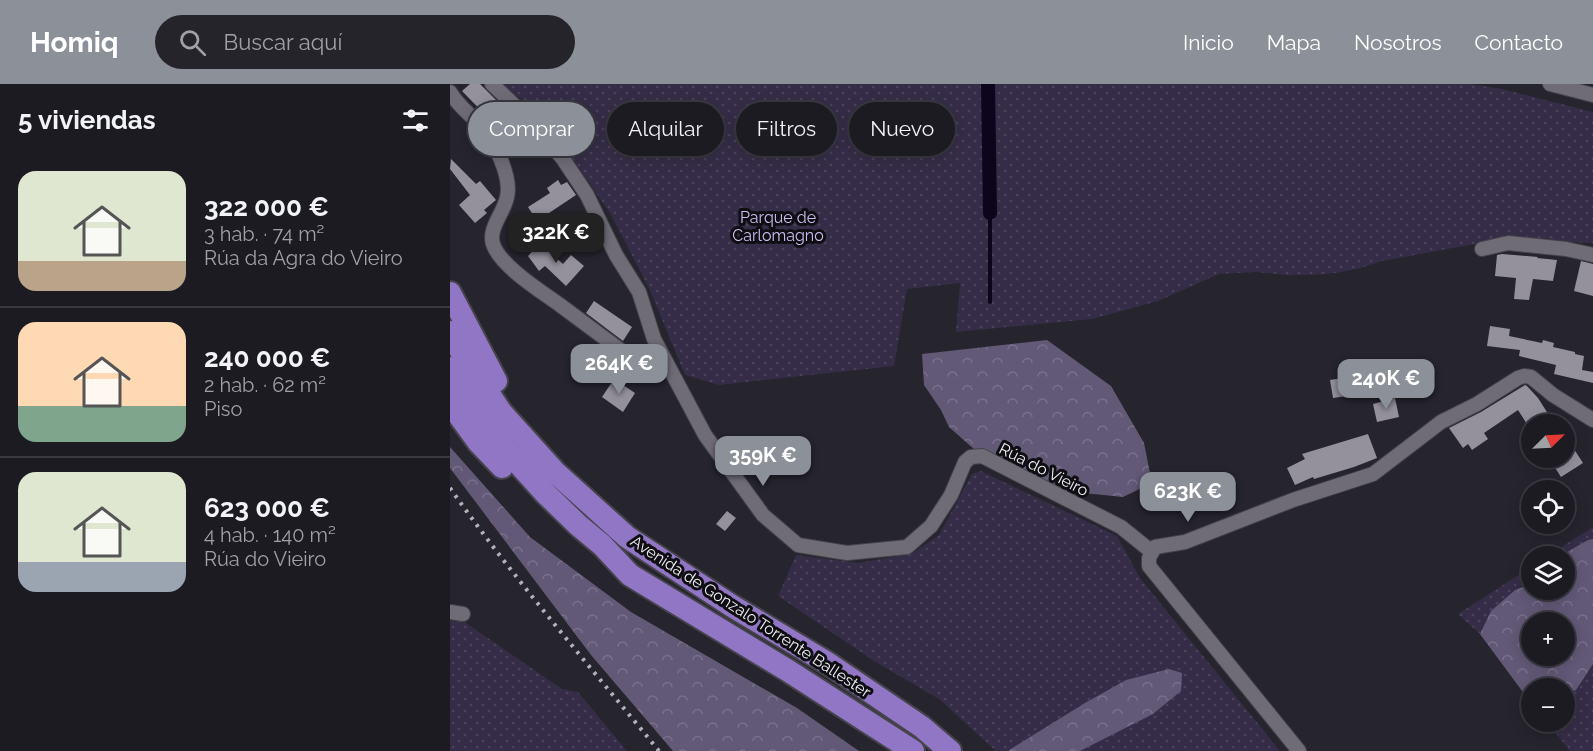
<!DOCTYPE html>
<html lang="es">
<meta charset="utf-8">
<style>
:root{--surface:#1c1b22;--page:#25242a;--text:#f1f3f6;--muted:#a0a1a5;--line:#3a3940;--accent:#8c9099}
body{margin:0;font-family:Raleway,sans-serif;background:var(--page);color:var(--text);height:100vh;display:flex;flex-direction:column;font-size:22px;white-space:nowrap}
*{box-sizing:border-box;margin:0}
p{font-size:20px;color:var(--muted)}
.icon{flex:none;width:33px;height:33px;fill:none;stroke:currentColor;stroke-width:2;stroke-linecap:round;stroke-linejoin:round}
.map{position:relative;flex:1;overflow:hidden}
.details{display:flex;flex-direction:column;background:var(--surface);width:450px}
.details>*{flex:none}
.top-card{position:absolute;left:18px;top:18px;width:570px;height:54px;display:flex;gap:12px}
.needle{width:39px;rotate:66deg}
.fabs{position:absolute;left:1071px;top:330px;display:grid;gap:12px}
.fabs a{display:grid;place-items:center;width:54px;height:54px;border-radius:50%;background:var(--surface);box-shadow:0 3px 15px #0003,0 0 0 2px var(--line);font-size:30px}
.price{position:absolute;translate:-50% -51px;padding:0 14px;border-radius:12px;background:var(--accent);color:#fff;font-size:20px;line-height:39px;filter:drop-shadow(0 2px 3px #0008)}
.price::after{content:'';position:absolute;left:50%;top:36px;width:18px;height:14px;margin-left:-9px;background:inherit;clip-path:polygon(0 0,100% 0,50% 100%)}
.price.current{background:#222;color:#fff}
ul{padding:0;list-style:none}
li{display:flex;align-items:center;gap:18px;height:150px;padding:0 18px}
li+li{border-top:2px solid var(--line)}
li span{display:grid;place-items:center;flex:none;width:168px;height:120px;border-radius:18px;color:#555}
li>.icon{margin-inline-start:auto}
span .icon{width:72px;height:72px;fill:#fffc;stroke-width:1}
li b{font-size:26px}
h2{display:flex;justify-content:space-between;align-items:center;height:72px;padding:0 18px;font-size:26px}
.tag{padding:0 21px;border-radius:27px;background:var(--surface);box-shadow:0 3px 15px #0003,0 0 0 2px var(--line);font-size:21px;line-height:54px}
.tag.current{background:var(--accent);color:#fff}
header{display:flex;align-items:center;gap:36px;box-sizing:border-box;height:84px;padding:0 30px;background:var(--accent);color:#fff}
header strong{font-size:28px}
nav{display:flex;gap:33px;margin-inline-start:auto;font-size:21px}
.search{width:420px;height:54px;background:var(--page);display:flex;align-items:center;gap:15px;box-sizing:border-box;padding:0 21px;border-radius:33px;color:var(--muted);font-size:22px}
main{display:flex;flex:1;min-height:0}
.map>svg:first-child{display:block}
.grass{fill:url(#grass-dots);fill-rule:evenodd}
.forest{fill:url(#forest-crowns);fill-rule:evenodd}
.lines{fill:none;stroke-linecap:round;stroke-linejoin:round}
.stream{stroke:#0d051c;stroke-width:4}
.canal{stroke:#0d051c;stroke-width:14}
.building{fill:#94919c}
.minor-casing{stroke:#45434b;stroke-width:16}
.trunk-casing{stroke:#45434b;stroke-width:26}
.minor{stroke:#6f6c76;stroke-width:14}
.trunk{stroke:#9076c4;stroke-width:22}
.rail{stroke:#b4b2b9;stroke-width:4;stroke-dasharray:3 6;stroke-linecap:butt}
.labels{text-anchor:middle;stroke-width:6;stroke-linejoin:round;paint-order:stroke}
.park-label{font-size:16px;fill:#ccbcf3;stroke:#0f0e12}
.street-label{font-size:16px;fill:#efeef4;stroke:#0f0e12}
</style>
<header>
<strong>Homiq</strong>
<div class="search"><svg class="icon" aria-label="search" viewBox="0 0 24 24"><circle cx="10" cy="10" r="6"/><path d="M15 15l6 6"/></svg>Buscar aquí</div>
<nav><a>Inicio</a><a>Mapa</a><a>Nosotros</a><a>Contacto</a></nav>
</header>
<main>
<section class="details">
<h2>5 viviendas<svg class="icon" aria-label="filters" viewBox="0 0 24 24"><path d="M4 7h16M4 17h16"/><circle cx="9" cy="7" r="2"/><circle cx="15" cy="17" r="2"/></svg></h2>
<ul>
<li><span style="background:linear-gradient(#dfe7d0 75%,#b9a48a 0)"><svg class="icon" aria-label="home" viewBox="0 0 24 24"><path d="M3 11l9-7 9 7M6 9v11h12V9"/></svg></span><div><b>322 000 €</b><p>3 hab. · 74 m²</p><p>Rúa da Agra do Vieiro</p></div></li>
<li><span style="background:linear-gradient(#ffd9b3 70%,#7fa58c 0)"><svg class="icon" aria-label="home" viewBox="0 0 24 24"><path d="M3 11l9-7 9 7M6 9v11h12V9"/></svg></span><div><b>240 000 €</b><p>2 hab. · 62 m²</p><p>Piso</p></div></li>
<li><span style="background:linear-gradient(#dfe7d0 75%,#9aa5b1 0)"><svg class="icon" aria-label="home" viewBox="0 0 24 24"><path d="M3 11l9-7 9 7M6 9v11h12V9"/></svg></span><div><b>623 000 €</b><p>4 hab. · 140 m²</p><p>Rúa do Vieiro</p></div></li>
</ul>
</section>
<div class="map">
<svg width="1143" height="667" viewBox="0 0 1143 667">
<defs>
<pattern id="grass-dots" width="8" height="8" patternUnits="userSpaceOnUse" patternTransform="scale(1.5)"><rect width="8" height="8" fill="#352d47"/><path d="M2 2h.1M6 6h.1" fill="none" stroke="#494259" stroke-width="1.8" stroke-linecap="round"/></pattern>
<pattern id="forest-crowns" width="20" height="18" patternUnits="userSpaceOnUse" patternTransform="scale(1.5)"><rect width="20" height="18" fill="#625977"/><path d="M2 6a3 3 0 1 1 6 0M12 15a3 3 0 1 1 6 0" fill="none" stroke="#79718b"/></pattern>
</defs>
<rect width="100%" height="100%" fill="#26242d"/>
<g class="grass">
<polygon points="49,0 1021,0 1052,5 1143,28 1143,159 1106,158 1057,154 932,177 911,184 885,189 861,191 837,191 806,188 769,190 708,217 642,235 506,248 510,199 457,205 444,282 269,301 235,291 199,204 160,129 106,51 79,21"/>
<polygon points="531,387 667,452 690,494 830,667 546,667 489,615 424,577 328,512 346,471 409,479 463,469 489,451 522,390"/>
<path d="M1143,443v224h-23l-23,-29h17v-34h-32l-1,15 -51,-69 -22,-20 73,-47 1,23h32v-34h-17zM1082,538h32v34h-32z"/>
<polygon points="0,535 13,537 112,605 128,608 177,667 0,667"/>
</g>
<g class="forest">
<polygon points="597,256 661,302 694,359 702,399 673,413 614,407 525,366 499,343 491,326 474,301 472,270"/>
<polygon points="0,363 80,453 181,528 347,624 409,667 223,667 141,571 0,384"/>
<path d="M1143,455v125l-17,26 -11,5 -1,-7h-32l-1,11h-3l-48,-65 11,-23 24,-21 16,-6 1,6h32v-34h-4l28,-16zM1082,538h32v34h-32z"/>
<polygon points="719,585 732,589 731,607 703,630 630,667 559,667 559,666 635,619 676,596"/>
</g>
<g class="lines">
<polyline class="stream" points="540,129 540,218"/>
<polyline class="canal" points="538,0 540,129"/>
</g>
<g class="building">
<polygon points="20,0 30,0 62,32 62,33 70,42 59,56 50,44 49,45 12,7"/>
<polygon points="1,75 26,100 30,97 46,116 34,126 37,129 25,139 9,121 20,111 0,85"/>
<polygon points="108,96 111,101 117,98 126,111 87,137 78,123 100,109 97,104"/>
<polygon points="141,140 147,152 139,160 131,150"/>
<polygon points="90,159 113,180 121,171 134,182 116,202 95,182 89,187 78,172"/>
<polygon points="1052,170 1088,173 1087,174 1107,176 1103,197 1083,195 1079,216 1064,215 1066,194 1045,192 1047,171"/>
<polygon points="1131,177 1143,180 1143,212 1124,207"/>
<polygon points="144,217 182,243 173,257 136,229"/>
<polygon points="1040,242 1060,245 1059,252 1092,259 1093,256 1104,259 1103,263 1125,268 1125,270 1134,272 1132,286 1143,288 1143,299 1104,290 1106,281 1069,272 1070,266 1037,262"/>
<polygon points="942,286 945,297 903,305 904,311 883,314 880,296"/>
<polygon points="164,295 185,309 173,328 152,313"/>
<polygon points="1075,301 1077,302 1088,314 1102,336 1094,340 1082,340 1082,348 1068,326 1034,349 1038,355 1022,366 1018,360 1013,364 999,344 1031,328"/>
<polygon points="945,314 949,333 927,338 923,320"/>
<polygon points="918,350 927,374 904,383 864,395 863,393 845,401 837,384 855,375 852,370"/>
<polygon points="1124,365 1133,379 1111,393 1102,379 1111,374 1114,374 1114,371"/>
<polygon points="277,427 286,434 275,447 266,440"/>
</g>
<g class="lines">
<g class="minor-casing">
<g id="minor">
<polyline points="42,0 83,39 113,75 137,111 166,171 189,208 204,255 255,351 313,431 348,461 397,469 457,463 481,442 501,411 515,378 521,373 532,372 671,443 702,468"/>
<polyline points="1100,0 1143,11"/>
<path d="M0,8c8,14 20,22 31,34 13,14 31,51 26,71 -3,16 -19,31 -14,47 7,22 49,48 67,61 20,15 39,29 59,44"/>
<polyline points="1032,165 1058,159 1116,165 1143,171"/>
<polyline points="0,528 13,530"/>
<polyline points="849,667 699,482 699,474 705,463 735,458 843,416 923,390 991,338 1027,320 1068,294 1074,292 1081,293 1103,311 1143,336"/>
</g>
</g>
<g class="trunk-casing">
<g id="trunk">
<polyline points="0,209 46,297"/>
<polyline points="0,248 12,269 51,328 106,389 177,453 282,522 379,580 472,643 500,667"/>
<polyline points="0,284 12,307 48,357 96,410 128,441 152,461 180,491 337,586 463,667"/>
<polyline points="0,319 29,359 52,383"/>
</g>
</g>
<use href="#minor" class="minor"/>
<use href="#trunk" class="trunk"/>
<path class="rail" d="M0,404c64,91 138,176 209,263"/>
</g>
<g class="labels">
<g class="park-label">
<text x="328" y="139">Parque de<tspan x="328" dy="18">Carlomagno</tspan></text>
</g>
<g class="street-label">
<text transform="translate(594 385) rotate(27)" y="6">Rúa do Vieiro</text>
<text transform="translate(301 532) rotate(33)" y="6">Avenida de Gonzalo Torrente Ballester</text>
</g>
</g>
</svg>
<div class="fabs">
<a><svg class="needle" viewBox="-14 -14 28 28"><path d="M0-13l5 13h-10z" fill="#e53935"/><path d="M0 13l5-13h-10z" fill="#a0a1a5"/></svg></a>
<a><svg class="icon" aria-label="locate" viewBox="0 0 24 24"><circle cx="12" cy="12" r="6"/><path d="M12 2v4M12 18v4M2 12h4M18 12h4"/></svg></a>
<a><svg class="icon" aria-label="layers" viewBox="0 0 24 24"><path d="M12 4l9 5-9 5-9-5zM3 14l9 5 9-5"/></svg></a>
<a>+</a>
<a>−</a>
</div>
<b class="price current" style="left:106px;top:180px">322K €</b>
<b class="price" style="left:169px;top:311px">264K €</b>
<b class="price" style="left:936px;top:326px">240K €</b>
<b class="price" style="left:313px;top:403px">359K €</b>
<b class="price" style="left:738px;top:439px">623K €</b>
<div class="top-card">
<a class="tag current">Comprar</a>
<a class="tag">Alquilar</a>
<a class="tag">Filtros</a>
<a class="tag">Nuevo</a>
</div>
</div>
</main>
